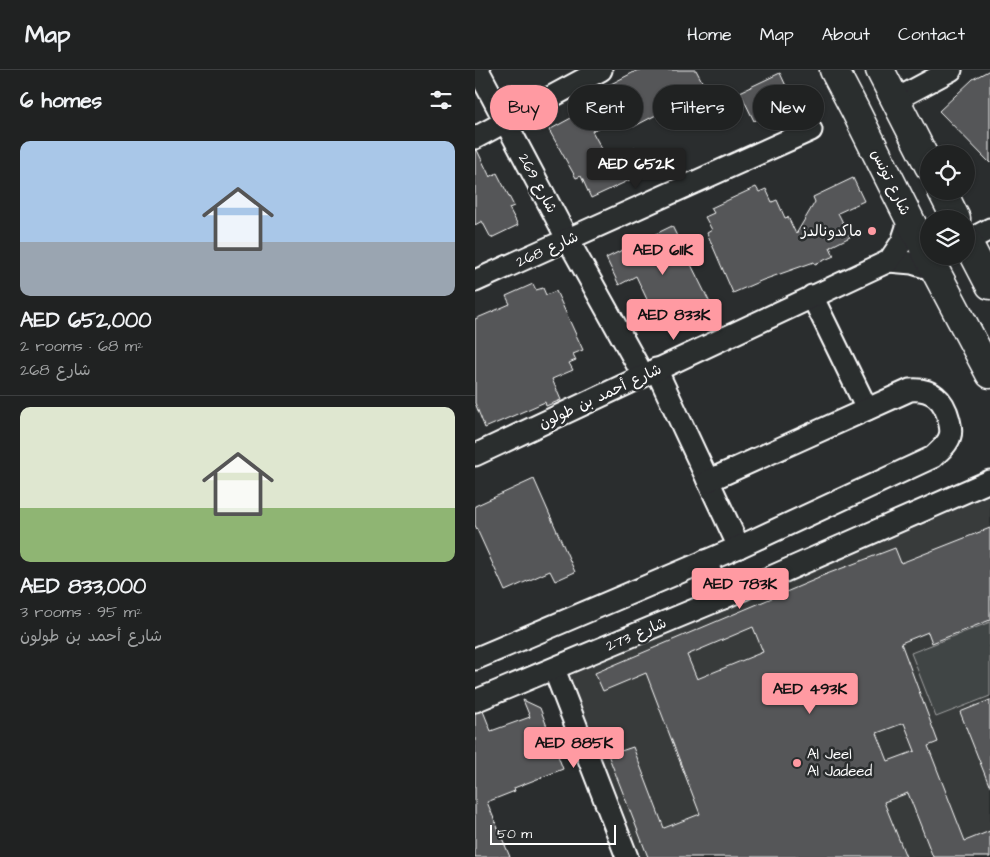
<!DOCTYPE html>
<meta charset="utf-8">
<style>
:root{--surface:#202222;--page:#282a2a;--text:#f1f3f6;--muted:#a2a4a5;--line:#3d3f40;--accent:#ff9aa2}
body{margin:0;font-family:"Architects Daughter","Playpen Sans Arabic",sans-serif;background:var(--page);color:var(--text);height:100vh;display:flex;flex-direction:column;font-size:19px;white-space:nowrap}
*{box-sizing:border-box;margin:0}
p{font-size:16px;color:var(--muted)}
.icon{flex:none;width:28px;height:28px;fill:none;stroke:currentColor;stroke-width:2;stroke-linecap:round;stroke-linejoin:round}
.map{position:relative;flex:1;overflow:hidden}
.side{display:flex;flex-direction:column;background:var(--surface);width:475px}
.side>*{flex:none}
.top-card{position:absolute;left:15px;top:15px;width:425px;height:45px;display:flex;gap:10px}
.buttons{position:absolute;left:445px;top:75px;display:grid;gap:10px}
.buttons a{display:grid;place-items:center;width:55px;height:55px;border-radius:50%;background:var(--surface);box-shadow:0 1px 4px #0004,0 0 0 1px var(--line);font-size:25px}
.scale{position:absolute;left:15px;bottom:12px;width:126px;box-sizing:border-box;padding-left:5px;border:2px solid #fff;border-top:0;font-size:14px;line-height:18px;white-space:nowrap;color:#fff;-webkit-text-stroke:4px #2a2d2e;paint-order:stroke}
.price{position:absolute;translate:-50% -42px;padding:0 11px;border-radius:5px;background:var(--accent);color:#111;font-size:16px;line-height:32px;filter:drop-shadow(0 1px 2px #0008)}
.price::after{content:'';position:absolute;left:50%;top:30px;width:15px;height:11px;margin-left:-8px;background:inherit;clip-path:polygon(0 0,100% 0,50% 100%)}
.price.current{background:#222;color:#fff}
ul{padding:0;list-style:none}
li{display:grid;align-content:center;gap:10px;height:265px;padding:0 20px}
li+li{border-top:1px solid var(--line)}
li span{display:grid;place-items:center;height:155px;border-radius:10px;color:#555}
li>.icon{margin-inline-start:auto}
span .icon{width:90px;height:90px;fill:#fffc;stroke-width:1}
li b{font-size:21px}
h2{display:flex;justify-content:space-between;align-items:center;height:60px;padding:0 20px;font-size:21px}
.chip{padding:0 18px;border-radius:22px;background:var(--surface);box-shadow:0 1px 4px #0004,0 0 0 1px var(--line);font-size:18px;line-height:45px}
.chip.current{background:var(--accent);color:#111}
header{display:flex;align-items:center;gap:30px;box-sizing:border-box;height:70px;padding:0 25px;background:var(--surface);border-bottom:1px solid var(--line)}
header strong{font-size:24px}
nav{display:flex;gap:28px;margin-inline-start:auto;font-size:18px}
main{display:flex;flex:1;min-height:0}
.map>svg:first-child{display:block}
.built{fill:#373a3b}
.green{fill:#414445;stroke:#a0a2a2}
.building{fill:#555758;stroke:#fff;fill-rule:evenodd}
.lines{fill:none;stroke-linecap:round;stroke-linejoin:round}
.minor-casing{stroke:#fff;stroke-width:25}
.major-casing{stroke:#fff;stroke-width:31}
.minor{stroke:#2a2d2e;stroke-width:21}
.major{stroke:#2a2d2e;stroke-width:28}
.poi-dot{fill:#ff9aa2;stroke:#2a2d2e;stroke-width:2}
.labels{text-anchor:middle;stroke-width:5;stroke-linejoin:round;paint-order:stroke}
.street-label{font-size:15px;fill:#fff;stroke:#2a2d2e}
.poi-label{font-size:15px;fill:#fff;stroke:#2a2d2e;text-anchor:end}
</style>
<header>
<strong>Map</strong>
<nav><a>Home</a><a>Map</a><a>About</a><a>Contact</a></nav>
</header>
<main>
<section class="side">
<h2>6 homes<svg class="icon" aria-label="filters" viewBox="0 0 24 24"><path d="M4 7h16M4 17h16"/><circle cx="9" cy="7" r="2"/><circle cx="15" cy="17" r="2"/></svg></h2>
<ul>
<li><span style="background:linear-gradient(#a9c7e8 65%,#9aa5b1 0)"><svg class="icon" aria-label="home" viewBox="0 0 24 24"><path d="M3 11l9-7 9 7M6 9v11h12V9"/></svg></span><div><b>AED 652,000</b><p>2 rooms · 68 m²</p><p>شارع 268</p></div></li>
<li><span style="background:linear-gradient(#dfe7d0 65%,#8fb573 0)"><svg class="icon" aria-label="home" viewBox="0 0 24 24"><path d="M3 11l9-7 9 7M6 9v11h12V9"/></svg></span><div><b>AED 833,000</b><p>3 rooms · 95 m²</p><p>شارع أحمد بن طولون</p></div></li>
</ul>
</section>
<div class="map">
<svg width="515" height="787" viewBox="0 0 515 787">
<rect width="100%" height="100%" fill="#2a2d2e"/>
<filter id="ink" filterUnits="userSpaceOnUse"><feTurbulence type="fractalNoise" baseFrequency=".02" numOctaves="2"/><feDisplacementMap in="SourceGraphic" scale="10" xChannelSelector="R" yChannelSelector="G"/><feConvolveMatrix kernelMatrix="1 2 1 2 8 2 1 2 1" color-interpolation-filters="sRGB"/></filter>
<g filter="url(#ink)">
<polygon class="built" points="515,423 515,787 166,787 92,599"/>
<polygon class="green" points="515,552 515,626 461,647 436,583"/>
<g class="building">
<polygon points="163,0 221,0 231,19 158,57 151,44 117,61 133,90 160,77 172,102 116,128 106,106 101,108 74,60 109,41 110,44 139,29 132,16"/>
<polygon points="515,0 515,93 464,41 498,9"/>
<polygon points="305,3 319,33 279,51 265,22"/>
<polygon points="0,80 2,80 15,107 22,103 39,136 34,138 43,155 16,168 7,151 0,155"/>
<polygon points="378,108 389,131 363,143 375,167 355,177 359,186 340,194 339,192 288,210 258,223 232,163 237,160 230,147 239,143 236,138 281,117 284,122 291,119 297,132 302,130 310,148 313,147 321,164 340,132 338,127"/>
<polygon points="197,156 238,239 206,253 202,244 183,253 161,206 144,215 131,188"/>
<polygon points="58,214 61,220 68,218 71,225 81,221 108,280 98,284 101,290 94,293 98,300 77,309 86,330 71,336 70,332 10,358 0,333 0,249 35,234 31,226"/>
<polygon points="59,409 100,502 80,511 75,501 30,521 0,455 0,436"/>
<path d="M515,458v92l-58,23 -4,-11 -27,11 37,99 -10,4 37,95 25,-10v26h-57l-25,-64 -24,9 22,55h-258l-43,-110 12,-5 4,9 12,-4 31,81 36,-14 -54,-141 -43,18 -8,-18 224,-95v-1l76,-29 6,15zM278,557l10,25 -66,27 -10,-24zM429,653l11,28 -27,10 -11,-28z"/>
<polygon points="48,630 65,638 88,699 39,718 40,721 12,732 35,787 0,787 0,643 8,641 16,661 55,647"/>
<polygon points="515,630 515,715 514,715 485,642"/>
</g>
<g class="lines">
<g class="minor-casing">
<g id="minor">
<polyline points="3,0 93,170 168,305"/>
<polyline points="420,30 476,0"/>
<polyline points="0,68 126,0"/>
<polyline points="492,171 515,159"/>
<polyline points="414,191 437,193 460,200"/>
<polyline points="0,211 336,60"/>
<polyline points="337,226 392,339"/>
<polyline points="181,299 264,477"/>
<polyline points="0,385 414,191 427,172 434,151"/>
<polyline points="230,491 248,528"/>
<path d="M0,589l264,-112 194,-90c6,-6 15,-13 17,-21 2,-6 0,-11 -1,-16 -5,-21 -17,-32 -39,-30l-202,91"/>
<polyline points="79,599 152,787"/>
<polyline points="0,631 248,528 515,411"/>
</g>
</g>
<g class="major-casing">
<g id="major">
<polyline points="359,0 380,40 460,200 515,304"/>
<polyline points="405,0 454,96"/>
<polyline points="467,121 481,149"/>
<polyline points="491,169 515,215"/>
</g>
</g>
<use href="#minor" class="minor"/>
<use href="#major" class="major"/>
</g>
</g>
<g class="poi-dot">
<circle cx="397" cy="161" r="5"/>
<circle cx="322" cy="693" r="5"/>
</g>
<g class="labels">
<g class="street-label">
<text transform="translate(416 112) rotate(64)" y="5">شارع تونس</text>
<text transform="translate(63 113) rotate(62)" y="5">شارع 269</text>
<text transform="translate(72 179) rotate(-24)" y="5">شارع 268</text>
<text transform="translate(125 326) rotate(-25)" y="5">شارع أحمد بن طولون</text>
<text transform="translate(161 564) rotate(-23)" y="5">شارع 273</text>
</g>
<g class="poi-label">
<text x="387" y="166">ماكدونالدز</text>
<text x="332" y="689" text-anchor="start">Al Jeel<tspan x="332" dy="17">Al Jadeed</tspan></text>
</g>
</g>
</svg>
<div class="buttons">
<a><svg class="icon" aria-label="locate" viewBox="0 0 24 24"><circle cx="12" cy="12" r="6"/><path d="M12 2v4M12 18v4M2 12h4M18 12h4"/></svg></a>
<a><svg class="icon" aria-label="layers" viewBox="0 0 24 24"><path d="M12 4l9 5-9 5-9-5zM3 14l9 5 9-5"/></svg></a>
</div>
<div class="scale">50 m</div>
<b class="price current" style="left:161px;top:120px">AED 652K</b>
<b class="price" style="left:188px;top:206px">AED 611K</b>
<b class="price" style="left:199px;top:271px">AED 833K</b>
<b class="price" style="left:265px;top:540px">AED 783K</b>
<b class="price" style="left:335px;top:645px">AED 493K</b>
<b class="price" style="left:99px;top:699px">AED 885K</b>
<div class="top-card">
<a class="chip current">Buy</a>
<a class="chip">Rent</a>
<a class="chip">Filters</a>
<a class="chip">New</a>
</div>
</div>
</main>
